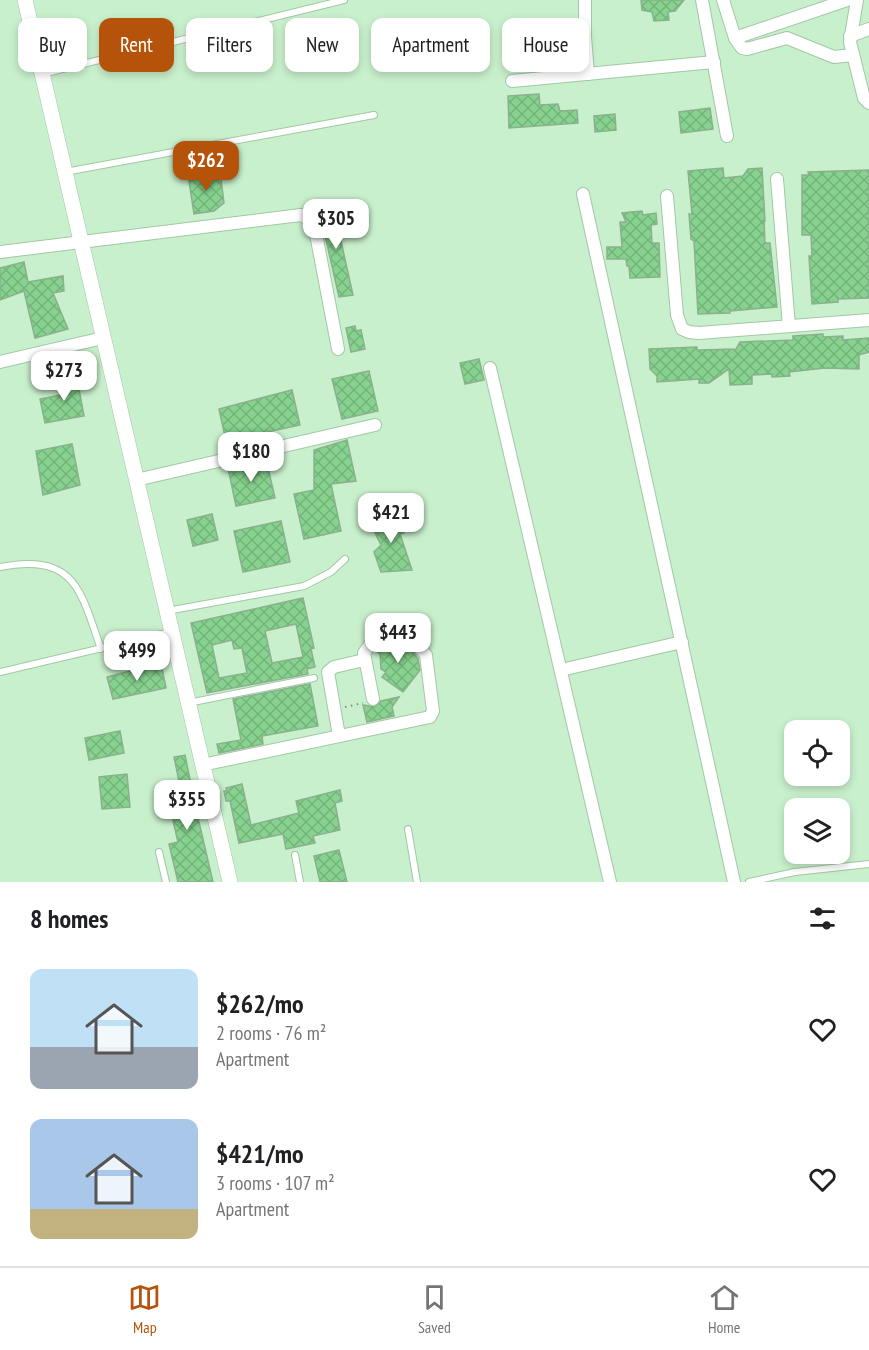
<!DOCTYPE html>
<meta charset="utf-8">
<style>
:root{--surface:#fff;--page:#f2f2f2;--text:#202124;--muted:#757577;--line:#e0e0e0;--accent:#b45309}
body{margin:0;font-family:"PT Sans Narrow",sans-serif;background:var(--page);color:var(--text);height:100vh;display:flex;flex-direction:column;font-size:22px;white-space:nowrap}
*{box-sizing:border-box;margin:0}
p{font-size:20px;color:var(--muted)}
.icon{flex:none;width:33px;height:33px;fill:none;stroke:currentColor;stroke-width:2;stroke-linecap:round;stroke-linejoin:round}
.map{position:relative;height:882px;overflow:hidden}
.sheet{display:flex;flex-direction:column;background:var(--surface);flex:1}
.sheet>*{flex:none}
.guide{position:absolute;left:18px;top:18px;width:834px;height:54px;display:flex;gap:12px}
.fabs{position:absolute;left:784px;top:720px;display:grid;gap:12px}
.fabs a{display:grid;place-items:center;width:66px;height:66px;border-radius:12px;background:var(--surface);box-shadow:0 3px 9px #0003;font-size:30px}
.price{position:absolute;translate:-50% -51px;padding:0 14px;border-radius:12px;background:#fff;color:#222;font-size:20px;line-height:39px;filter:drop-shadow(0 2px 3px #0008)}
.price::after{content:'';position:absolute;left:50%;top:36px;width:18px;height:14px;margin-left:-9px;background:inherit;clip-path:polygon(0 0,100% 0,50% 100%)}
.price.on{background:var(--accent);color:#fff}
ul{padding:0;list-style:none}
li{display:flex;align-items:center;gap:18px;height:150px;padding:0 30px}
li span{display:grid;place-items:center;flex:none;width:168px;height:120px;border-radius:12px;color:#555}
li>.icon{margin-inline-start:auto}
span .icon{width:72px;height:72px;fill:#fffc;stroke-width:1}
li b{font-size:26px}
h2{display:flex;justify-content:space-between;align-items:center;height:72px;padding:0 30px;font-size:26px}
.chip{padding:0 21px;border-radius:12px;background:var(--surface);box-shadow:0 3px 9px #0003;font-size:21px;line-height:54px}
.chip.on{background:var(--accent);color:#fff}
.tabs{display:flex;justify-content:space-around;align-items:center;height:84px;border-top:2px solid var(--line);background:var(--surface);font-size:16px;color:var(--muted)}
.tabs a{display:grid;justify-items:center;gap:3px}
.tabs .on{color:var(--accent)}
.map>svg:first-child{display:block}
.building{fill:url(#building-cross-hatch);stroke:#8bb08e;stroke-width:1.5;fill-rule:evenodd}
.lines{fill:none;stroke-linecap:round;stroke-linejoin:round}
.service-casing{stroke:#a2c7a5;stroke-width:8}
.minor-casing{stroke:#a2c7a5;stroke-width:14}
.tertiary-casing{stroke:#a2c7a5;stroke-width:16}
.path{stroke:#759077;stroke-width:2;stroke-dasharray:1.5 4.5;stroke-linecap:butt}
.service{stroke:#fff;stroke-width:6}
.minor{stroke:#fff;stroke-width:12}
.tertiary{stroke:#fff;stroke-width:15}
</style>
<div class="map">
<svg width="869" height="882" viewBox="0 0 869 882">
<defs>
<pattern id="building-cross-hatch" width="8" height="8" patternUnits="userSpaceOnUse" patternTransform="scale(1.5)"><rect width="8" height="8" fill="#86d28e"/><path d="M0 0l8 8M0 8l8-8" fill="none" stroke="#73b47a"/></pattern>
</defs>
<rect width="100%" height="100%" fill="#c9f0cc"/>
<g class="building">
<polygon points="641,0 684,0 675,11 668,12 669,20 654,21 652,12 642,10"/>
<polygon points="539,94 540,105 558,104 560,111 577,110 578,123 509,128 508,96"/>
<polygon points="710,108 713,129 681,133 679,112"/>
<polygon points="615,114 616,130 595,132 594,116"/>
<polygon points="723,168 724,178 743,176 748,169 762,168 765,221 764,221 765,243 770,243 777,307 730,311 730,313 698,314 694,241 691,239 689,214 692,214 688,171"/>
<polygon points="869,170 869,298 838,299 838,302 812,304 809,256 812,256 811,235 802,235 802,175 809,175 808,172"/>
<polygon points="220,171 224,203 214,211 194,214 188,175"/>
<polygon points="318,205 333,205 353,295 339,297"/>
<polygon points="642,211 643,215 656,213 657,224 651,225 652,243 659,243 660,277 630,278 629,266 627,266 626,259 607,259 607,247 622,247 620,222 626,222 622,213"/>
<polygon points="24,262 28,282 63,276 64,291 53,293 68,329 35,338 24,291 0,300 0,268"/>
<polygon points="355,326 356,331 361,330 365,349 351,352 346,328"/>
<polygon points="823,334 823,337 843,336 843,340 869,338 869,352 859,355 859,369 825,368 789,372 790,376 772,377 772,374 752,375 752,384 730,385 729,369 709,383 699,383 699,379 657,382 657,376 650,369 649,349 697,347 697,350 736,349 740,342 793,340 793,336"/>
<polygon points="479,359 484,380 465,384 460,363"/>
<polygon points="369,371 378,411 342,419 332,379"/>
<polygon points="76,373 84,416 45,423 40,399 65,394 61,376"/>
<polygon points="292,390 300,425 226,441 219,409"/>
<polygon points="347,440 356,481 331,484 341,531 304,539 294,494 314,490 314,450"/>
<polygon points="72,444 80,485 43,495 36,451"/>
<polygon points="266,459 275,498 236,506 228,468"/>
<polygon points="399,511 404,533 400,534 412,570 381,572 374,552 381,545 374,531 376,526 379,525 378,517"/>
<polygon points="212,514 218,540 193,546 187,520"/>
<polygon points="281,521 290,562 243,572 234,531"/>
<path d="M303,598l11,50 -3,1 4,18 -8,2 1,5 -101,19 -16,-70zM296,624l7,33 -31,6 -7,-32zM232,640l2,9 8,-1 5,25 -28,5 -7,-33z"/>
<polygon points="387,636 411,650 418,659 420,670 403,692 382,677 386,672 381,669 380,654 376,651"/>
<polygon points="161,663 166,688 113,699 107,677"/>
<polygon points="310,684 318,726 262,736 263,744 219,753 217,744 241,740 233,699"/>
<polygon points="399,697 392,707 394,716 367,722 363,705 375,707 381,701"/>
<polygon points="120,731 124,753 89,760 85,738"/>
<polygon points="185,755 196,809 213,882 178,882 169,844 178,842 170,808 172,807 168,788 180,786 174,757"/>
<polygon points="127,774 130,807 102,809 99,777"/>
<polygon points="242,784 251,825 299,813 296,801 340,790 342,801 335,803 340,830 313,836 315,843 286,849 283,834 239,843 230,801 226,801 224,791 227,791 226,788"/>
<polygon points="339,850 347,882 320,882 314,856"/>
</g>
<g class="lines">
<g class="service-casing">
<g id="service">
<polyline points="42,74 344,0"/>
<polyline points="65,172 374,115"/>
<path d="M0,567c75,-14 80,22 101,82"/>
<polyline points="167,611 304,586 331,572 345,559"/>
<polyline points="0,672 170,632"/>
<polyline points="188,703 314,678"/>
<polyline points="408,829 417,882"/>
<polyline points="159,852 166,882"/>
<polyline points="295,855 300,882"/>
<polyline points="749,882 795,872 869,864"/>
</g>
</g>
<g class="minor-casing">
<g id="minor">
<polyline points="585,0 585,37 588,74"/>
<polyline points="702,0 727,136"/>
<polyline points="723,0 735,38 742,48 747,49 787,38 834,57 853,55"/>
<polyline points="857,0 850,42 864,98 869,103"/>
<polyline points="850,36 869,29"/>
<polyline points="735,38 847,0"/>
<polyline points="512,81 714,62"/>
<polyline points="777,179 789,326"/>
<polyline points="583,194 734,882"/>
<polyline points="667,196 677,315 682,329 689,332 699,333 869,320"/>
<polyline points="0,252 301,215 310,220 315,229 338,349"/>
<polyline points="0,362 103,338"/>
<polyline points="490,368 610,882"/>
<polyline points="136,480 375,425"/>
<polyline points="561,670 682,642"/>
<polyline points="339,736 328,672 334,667 364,660"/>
<polyline points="202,765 430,717 433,711 426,655 416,644 388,627 381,629 364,653 373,699"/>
</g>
</g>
<g class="tertiary-casing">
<polyline id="tertiary" points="25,0 230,882"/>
</g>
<polyline class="path" points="345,707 363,703"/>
<use href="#service" class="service"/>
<use href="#minor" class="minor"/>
<use href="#tertiary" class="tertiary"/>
</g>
</svg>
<div class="fabs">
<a><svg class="icon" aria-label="locate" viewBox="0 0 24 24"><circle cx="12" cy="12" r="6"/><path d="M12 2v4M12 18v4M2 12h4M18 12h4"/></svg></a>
<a><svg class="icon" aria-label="layers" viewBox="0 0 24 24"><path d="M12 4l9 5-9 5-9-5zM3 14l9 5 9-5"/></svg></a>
</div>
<b class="price on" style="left:206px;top:192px">$262</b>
<b class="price" style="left:336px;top:250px">$305</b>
<b class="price" style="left:64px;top:402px">$273</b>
<b class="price" style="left:251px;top:483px">$180</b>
<b class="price" style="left:391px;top:544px">$421</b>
<b class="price" style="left:398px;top:664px">$443</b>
<b class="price" style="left:137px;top:682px">$499</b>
<b class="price" style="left:187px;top:831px">$355</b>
<div class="guide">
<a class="chip">Buy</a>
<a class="chip on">Rent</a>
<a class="chip">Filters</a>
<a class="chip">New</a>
<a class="chip">Apartment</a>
<a class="chip">House</a>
</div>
</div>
<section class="sheet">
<h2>8 homes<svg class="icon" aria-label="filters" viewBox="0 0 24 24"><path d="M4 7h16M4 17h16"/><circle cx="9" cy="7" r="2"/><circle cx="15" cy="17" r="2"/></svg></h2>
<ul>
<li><span style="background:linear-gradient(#bfe0f5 65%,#9aa5b1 0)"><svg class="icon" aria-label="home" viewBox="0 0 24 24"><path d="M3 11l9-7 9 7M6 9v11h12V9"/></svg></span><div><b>$262/mo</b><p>2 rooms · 76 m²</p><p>Apartment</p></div><svg class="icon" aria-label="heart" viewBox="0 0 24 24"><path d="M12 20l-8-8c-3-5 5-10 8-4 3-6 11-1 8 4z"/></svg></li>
<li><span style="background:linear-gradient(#a9c7e8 75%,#c2b280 0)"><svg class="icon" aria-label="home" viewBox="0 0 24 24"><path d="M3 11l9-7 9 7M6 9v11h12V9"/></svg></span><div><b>$421/mo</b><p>3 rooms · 107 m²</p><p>Apartment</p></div><svg class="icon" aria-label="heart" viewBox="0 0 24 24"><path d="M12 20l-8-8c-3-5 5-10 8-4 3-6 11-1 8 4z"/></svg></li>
</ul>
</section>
<nav class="tabs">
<a class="on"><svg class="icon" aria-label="map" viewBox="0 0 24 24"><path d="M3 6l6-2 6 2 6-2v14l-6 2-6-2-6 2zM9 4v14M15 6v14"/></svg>Map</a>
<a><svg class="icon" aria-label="saved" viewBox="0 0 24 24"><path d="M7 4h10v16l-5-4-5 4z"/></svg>Saved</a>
<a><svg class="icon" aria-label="home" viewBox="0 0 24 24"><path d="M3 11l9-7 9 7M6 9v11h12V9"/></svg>Home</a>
</nav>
